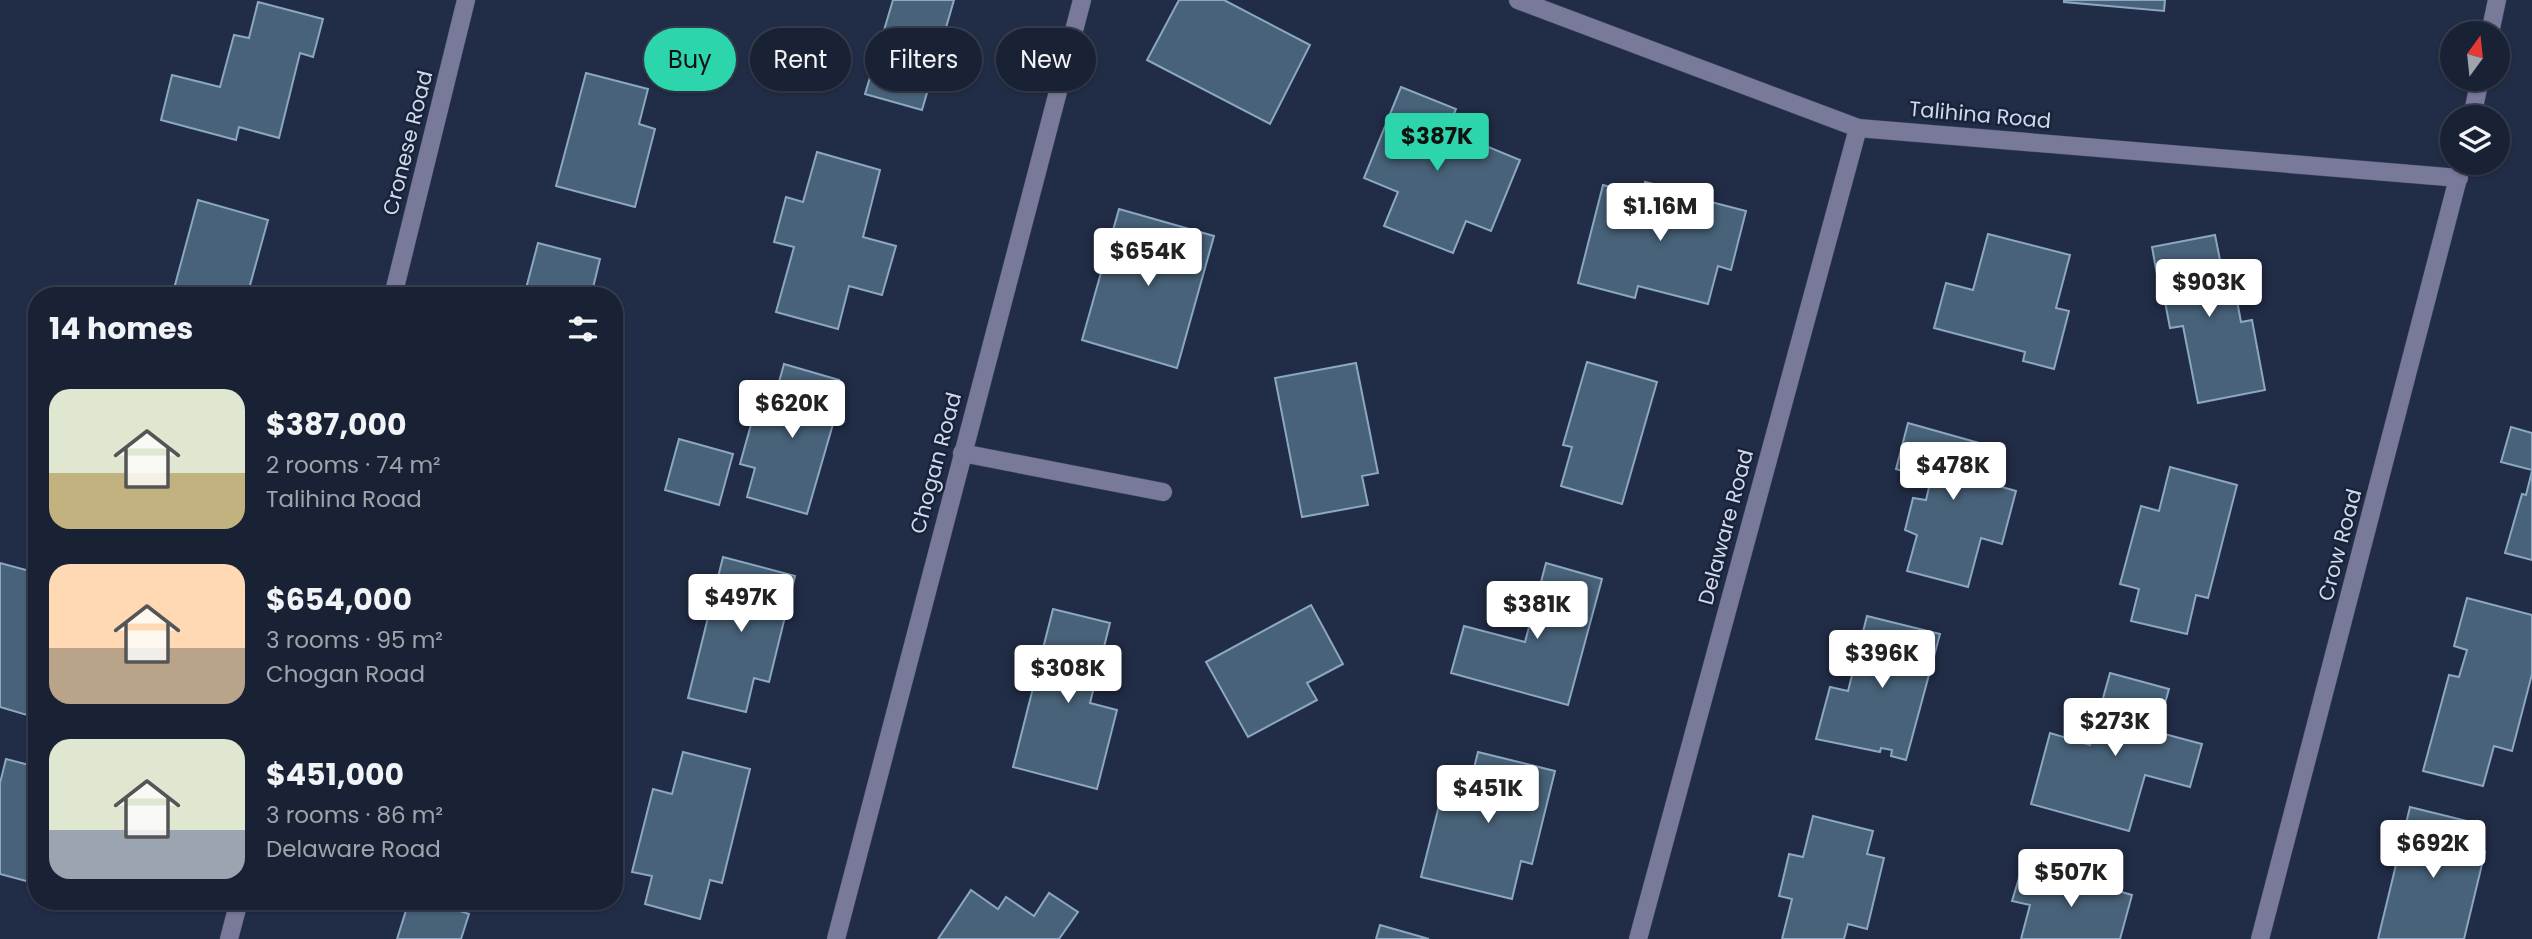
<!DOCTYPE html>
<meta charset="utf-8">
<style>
:root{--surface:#192134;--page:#262e40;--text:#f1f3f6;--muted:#9fa3ac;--line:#373e4f;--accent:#2cd5ab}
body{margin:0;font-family:Poppins,sans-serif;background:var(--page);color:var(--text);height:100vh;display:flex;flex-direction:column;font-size:26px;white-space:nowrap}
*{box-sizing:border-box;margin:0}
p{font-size:23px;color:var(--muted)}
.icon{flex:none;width:38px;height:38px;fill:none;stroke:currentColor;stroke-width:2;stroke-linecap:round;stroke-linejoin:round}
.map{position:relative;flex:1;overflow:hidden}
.side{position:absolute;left:28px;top:287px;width:595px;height:623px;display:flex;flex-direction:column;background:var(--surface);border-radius:28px;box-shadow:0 2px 5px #0004,0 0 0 2px var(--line)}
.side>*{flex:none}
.hud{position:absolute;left:644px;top:28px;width:665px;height:63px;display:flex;gap:14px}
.needle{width:46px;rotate:15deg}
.tools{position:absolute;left:2440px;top:21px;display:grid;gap:14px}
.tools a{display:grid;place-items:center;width:70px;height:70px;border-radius:50%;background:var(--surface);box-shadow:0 2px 5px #0004,0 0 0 2px var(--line);font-size:35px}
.price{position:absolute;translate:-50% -60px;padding:0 16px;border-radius:7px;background:#fff;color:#222;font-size:23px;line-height:46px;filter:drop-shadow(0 2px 4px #0008)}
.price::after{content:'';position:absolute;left:50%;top:42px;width:21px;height:16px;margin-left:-10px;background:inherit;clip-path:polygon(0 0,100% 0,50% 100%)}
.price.active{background:var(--accent);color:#111}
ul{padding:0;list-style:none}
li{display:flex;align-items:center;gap:21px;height:175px;padding:0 21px}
li span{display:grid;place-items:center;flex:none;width:196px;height:140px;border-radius:21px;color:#555}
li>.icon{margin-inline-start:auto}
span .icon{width:84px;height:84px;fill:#fffc;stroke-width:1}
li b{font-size:30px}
h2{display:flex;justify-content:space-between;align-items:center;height:84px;padding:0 21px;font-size:30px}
.pill{padding:0 24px;border-radius:32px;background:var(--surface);box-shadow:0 2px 5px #0004,0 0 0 2px var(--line);font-size:24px;line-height:63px}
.pill.active{background:var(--accent);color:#111}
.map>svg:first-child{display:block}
.building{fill:#486279;stroke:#8ba7c2;stroke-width:2}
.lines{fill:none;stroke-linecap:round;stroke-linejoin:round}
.minor-casing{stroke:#3d4860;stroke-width:19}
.minor{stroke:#79799a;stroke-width:18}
.labels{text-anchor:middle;stroke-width:5;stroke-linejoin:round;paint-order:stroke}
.street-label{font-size:21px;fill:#d1d9ea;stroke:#18223b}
</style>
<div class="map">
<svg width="2532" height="939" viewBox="0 0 2532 939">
<rect width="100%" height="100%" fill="#212c46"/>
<g class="building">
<polygon points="893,0 954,0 922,110 865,94"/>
<polygon points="1179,0 1224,0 1310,45 1270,124 1147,60"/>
<polygon points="2064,0 2165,0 2164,11 2064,2"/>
<polygon points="258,2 323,19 313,57 300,53 279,138 239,127 236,140 161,120 172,75 220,87 234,35 249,38"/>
<polygon points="586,73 648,89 639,124 655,129 635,207 556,186"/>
<polygon points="1401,87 1456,109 1447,130 1520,160 1491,231 1466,221 1453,253 1384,226 1398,192 1364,178"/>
<polygon points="817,152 880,170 863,237 896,246 882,295 849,286 838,329 776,312 794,247 774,242 786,197 803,202"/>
<polygon points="1645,182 1681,191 1680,194 1746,211 1731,270 1718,266 1708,304 1638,286 1635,298 1578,283 1603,185 1642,195"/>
<polygon points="198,200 268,220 247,296 172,296"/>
<polygon points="1119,209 1214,236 1177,368 1082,340"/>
<polygon points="1988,234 2070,255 2056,308 2069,311 2054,369 2023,361 2025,352 1934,328 1946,283 1973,290"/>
<polygon points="2215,235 2224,280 2233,279 2241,322 2252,320 2265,390 2198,403 2183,326 2170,328 2163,291 2160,291 2152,247"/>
<polygon points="538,243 600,259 591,296 524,296"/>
<polygon points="1587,362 1657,382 1622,504 1561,486 1572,447 1563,445"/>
<polygon points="1356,363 1378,473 1362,476 1368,505 1302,517 1275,378"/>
<polygon points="784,364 839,380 829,416 835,417 807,514 747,497 755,468 740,464 752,421 767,425"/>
<polygon points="1908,423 2004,450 1995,485 2016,491 2002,544 1981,538 1968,587 1907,571 1917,535 1905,530 1913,498 1926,500 1931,479 1896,469"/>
<polygon points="2511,427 2532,433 2532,470 2501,462"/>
<polygon points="679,439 733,454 719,505 665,490"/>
<polygon points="2170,467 2237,485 2208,598 2196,595 2187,634 2131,621 2139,589 2120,584 2141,506 2159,511"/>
<polygon points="2532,471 2532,560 2505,553 2522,494 2526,495"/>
<polygon points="723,557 795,576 769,682 754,678 746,712 688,698"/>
<polygon points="0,563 37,573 37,718 0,707"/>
<polygon points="1546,563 1602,579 1568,705 1451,673 1464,626 1525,642"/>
<polygon points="2467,598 2532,615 2532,674 2512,751 2494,746 2483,786 2423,771 2449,675 2459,677 2467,650 2454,646"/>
<polygon points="1311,605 1343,664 1307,683 1317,700 1248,737 1206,662"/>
<polygon points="1053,609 1110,623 1090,703 1117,710 1097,789 1013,767"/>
<polygon points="1867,616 1940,634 1906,760 1891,756 1892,750 1881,748 1880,752 1816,739 1830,687 1848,691"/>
<polygon points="2110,673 2169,689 2157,732 2202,744 2190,787 2145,775 2129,831 2031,804 2050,733 2090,745"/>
<polygon points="683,752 750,769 722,883 710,880 700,919 645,904 652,876 632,872 653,789 672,794"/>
<polygon points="1478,752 1555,771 1532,864 1521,861 1512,899 1421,877 1447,774 1471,780"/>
<polygon points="6,759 37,767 37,884 0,874 0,783"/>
<polygon points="2410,807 2475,823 2470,848 2485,852 2464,939 2378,939"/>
<polygon points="1813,816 1873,831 1867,854 1884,858 1867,929 1848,924 1844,939 1782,939 1792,899 1779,896 1789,854 1803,857"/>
<polygon points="2052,872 2132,895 2120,939 2021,939 2030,905 2012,901 2020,875 2049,883"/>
<polygon points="971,890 998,909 1006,897 1034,916 1049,893 1078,912 1059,939 938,939"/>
<polygon points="47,901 83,901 81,910"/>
<polygon points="409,901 429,901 469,914 461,939 397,939"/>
<polygon points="1380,925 1429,939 1376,939"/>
</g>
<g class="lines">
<g class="minor-casing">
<g id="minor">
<polyline points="1518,0 1858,128 2459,178"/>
<polyline points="2490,33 2497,0"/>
<polyline points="2472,117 2480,79"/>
<polyline points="393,296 466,0"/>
<polyline points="962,453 1163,492"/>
<polyline points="229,939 239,901"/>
<polyline points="836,939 1082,0"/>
<polyline points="1638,939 1858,128"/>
<polyline points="2260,939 2462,163"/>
</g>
</g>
<use href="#minor" class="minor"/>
</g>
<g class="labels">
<g class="street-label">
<text transform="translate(1980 115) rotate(5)" y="7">Talihina Road</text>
<text transform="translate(408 143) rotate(-76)" y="7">Cronese Road</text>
<text transform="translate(936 463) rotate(-75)" y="7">Chogan Road</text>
<text transform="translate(1726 527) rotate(-75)" y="7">Delaware Road</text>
<text transform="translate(2340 545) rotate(-75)" y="7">Crow Road</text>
</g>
</g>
</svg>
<div class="tools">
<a><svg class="needle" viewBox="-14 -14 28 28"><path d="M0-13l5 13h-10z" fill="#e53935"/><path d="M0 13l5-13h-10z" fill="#9fa3ac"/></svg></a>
<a><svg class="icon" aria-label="layers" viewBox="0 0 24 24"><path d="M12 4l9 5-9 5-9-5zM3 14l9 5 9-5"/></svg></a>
</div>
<b class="price active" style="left:1437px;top:173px">$387K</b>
<b class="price" style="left:1660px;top:243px">$1.16M</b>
<b class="price" style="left:1148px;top:288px">$654K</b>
<b class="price" style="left:2209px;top:319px">$903K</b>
<b class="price" style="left:792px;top:440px">$620K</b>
<b class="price" style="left:1953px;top:502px">$478K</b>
<b class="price" style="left:741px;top:634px">$497K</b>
<b class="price" style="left:1537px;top:641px">$381K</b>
<b class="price" style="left:1882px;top:690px">$396K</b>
<b class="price" style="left:1068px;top:705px">$308K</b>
<b class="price" style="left:2115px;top:758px">$273K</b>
<b class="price" style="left:1488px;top:825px">$451K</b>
<b class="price" style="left:2433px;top:880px">$692K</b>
<b class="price" style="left:2071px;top:909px">$507K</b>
<div class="hud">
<a class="pill active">Buy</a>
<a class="pill">Rent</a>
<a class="pill">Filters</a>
<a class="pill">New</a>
</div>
<section class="side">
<h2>14 homes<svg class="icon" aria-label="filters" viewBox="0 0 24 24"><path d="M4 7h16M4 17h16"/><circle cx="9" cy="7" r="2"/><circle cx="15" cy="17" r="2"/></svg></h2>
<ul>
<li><span style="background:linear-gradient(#dfe7d0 60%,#c2b280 0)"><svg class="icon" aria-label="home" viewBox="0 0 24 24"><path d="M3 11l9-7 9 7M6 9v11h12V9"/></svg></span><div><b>$387,000</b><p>2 rooms · 74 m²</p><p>Talihina Road</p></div></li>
<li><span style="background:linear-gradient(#ffd9b3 60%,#b9a48a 0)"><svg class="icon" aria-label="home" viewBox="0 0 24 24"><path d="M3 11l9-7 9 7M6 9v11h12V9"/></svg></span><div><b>$654,000</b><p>3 rooms · 95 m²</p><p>Chogan Road</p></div></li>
<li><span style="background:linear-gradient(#dfe7d0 65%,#9aa5b1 0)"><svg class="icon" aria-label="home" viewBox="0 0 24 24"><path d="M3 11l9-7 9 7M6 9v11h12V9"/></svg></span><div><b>$451,000</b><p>3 rooms · 86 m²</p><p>Delaware Road</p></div></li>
</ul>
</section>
</div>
